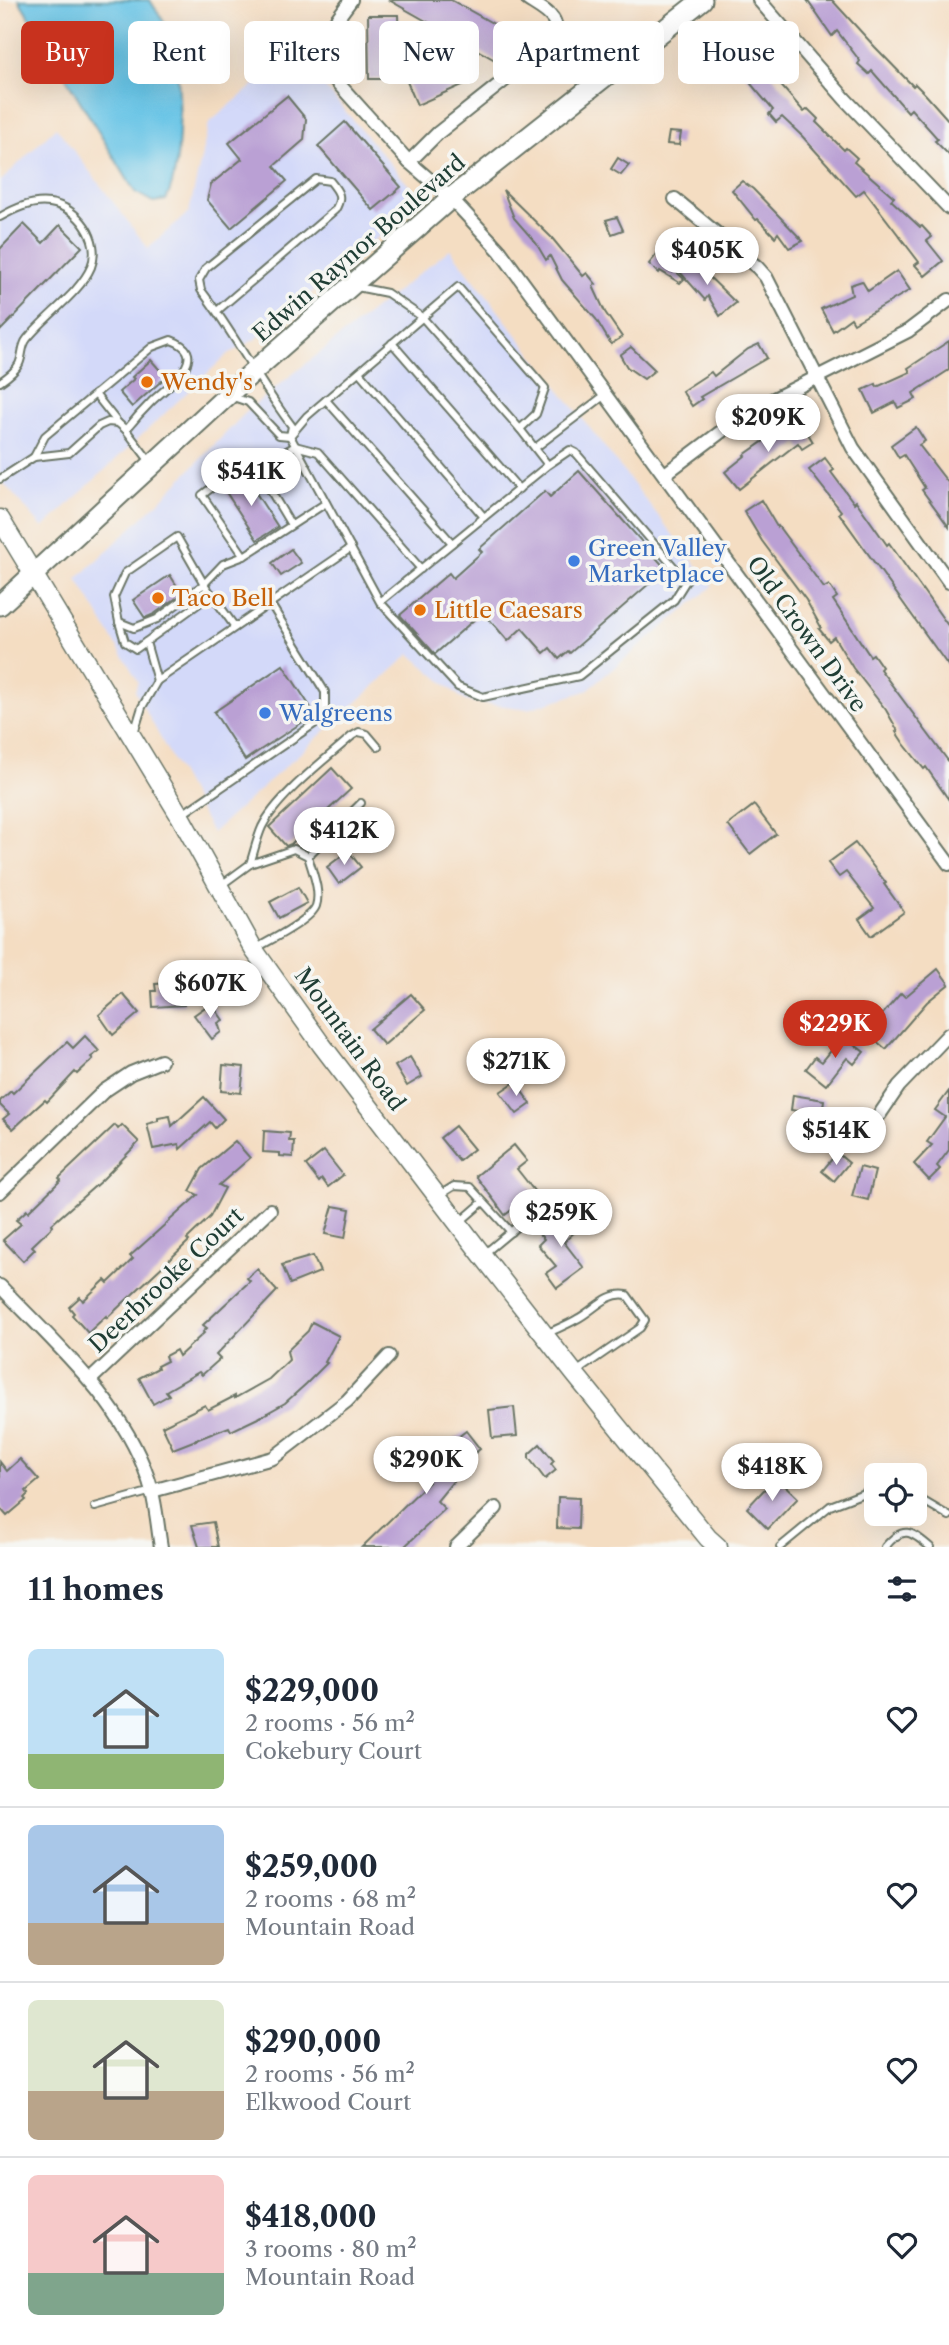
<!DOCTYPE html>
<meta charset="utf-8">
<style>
:root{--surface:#fff;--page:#f2f2f3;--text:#1f2937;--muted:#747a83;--line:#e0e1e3;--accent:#c8321e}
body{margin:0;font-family:"Libre Caslon Text",serif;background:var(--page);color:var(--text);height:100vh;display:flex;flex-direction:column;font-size:26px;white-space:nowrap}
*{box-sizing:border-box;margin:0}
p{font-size:23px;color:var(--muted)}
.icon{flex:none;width:38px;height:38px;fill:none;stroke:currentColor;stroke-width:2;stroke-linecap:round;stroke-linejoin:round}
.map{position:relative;height:1547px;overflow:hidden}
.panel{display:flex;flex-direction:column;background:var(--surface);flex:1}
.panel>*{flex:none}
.guide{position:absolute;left:21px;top:21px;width:908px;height:63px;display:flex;gap:14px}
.fabs{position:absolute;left:864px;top:1463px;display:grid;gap:14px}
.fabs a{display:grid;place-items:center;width:63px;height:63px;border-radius:10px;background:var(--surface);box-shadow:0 7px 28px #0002;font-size:35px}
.price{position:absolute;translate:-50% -60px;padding:0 16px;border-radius:24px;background:#fff;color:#222;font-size:23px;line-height:46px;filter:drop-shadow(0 2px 4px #0008)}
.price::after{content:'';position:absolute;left:50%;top:42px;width:21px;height:16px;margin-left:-10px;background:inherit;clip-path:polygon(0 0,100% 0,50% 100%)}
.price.active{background:var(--accent);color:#fff}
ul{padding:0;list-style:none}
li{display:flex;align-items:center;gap:21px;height:175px;padding:0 28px}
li+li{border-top:2px solid var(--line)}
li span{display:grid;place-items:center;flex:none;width:196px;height:140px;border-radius:10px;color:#555}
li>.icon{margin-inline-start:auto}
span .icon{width:84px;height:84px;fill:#fffc;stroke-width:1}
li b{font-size:30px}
h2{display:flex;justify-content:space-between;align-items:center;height:84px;padding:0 28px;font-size:30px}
.tag{padding:0 24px;border-radius:10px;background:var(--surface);box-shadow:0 7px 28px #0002;font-size:24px;line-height:63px}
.tag.active{background:var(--accent);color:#fff}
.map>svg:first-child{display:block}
.built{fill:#d3d9f9}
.water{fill:#68c4e6;stroke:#44808d;stroke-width:2}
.building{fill:#baa0d4}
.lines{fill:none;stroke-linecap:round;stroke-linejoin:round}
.lane-casing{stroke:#6a7566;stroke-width:10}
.street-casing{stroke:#6a7566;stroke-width:16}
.secondary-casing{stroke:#6a7566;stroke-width:21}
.primary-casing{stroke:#6a7566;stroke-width:23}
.lane{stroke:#fff;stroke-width:6}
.street{stroke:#fff;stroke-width:12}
.secondary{stroke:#fff;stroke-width:18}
.primary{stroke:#fff;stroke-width:19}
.food-dot{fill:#e8710a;stroke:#f6f6f2;stroke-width:2.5}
.shop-dot{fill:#3f7fe0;stroke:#f6f6f2;stroke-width:2.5}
.labels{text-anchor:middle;stroke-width:7;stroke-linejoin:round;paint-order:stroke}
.street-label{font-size:23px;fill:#1f3d34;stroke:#f6f6f2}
.food-label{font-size:23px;fill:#c56008;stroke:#f6f6f2;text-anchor:start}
.shop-label{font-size:23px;fill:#366cbe;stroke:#f6f6f2;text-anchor:start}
</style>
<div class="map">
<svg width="949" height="1547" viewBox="0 0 949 1547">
<rect width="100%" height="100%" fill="#f6f6f2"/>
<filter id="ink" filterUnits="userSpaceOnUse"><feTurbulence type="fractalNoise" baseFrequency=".0143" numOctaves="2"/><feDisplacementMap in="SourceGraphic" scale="14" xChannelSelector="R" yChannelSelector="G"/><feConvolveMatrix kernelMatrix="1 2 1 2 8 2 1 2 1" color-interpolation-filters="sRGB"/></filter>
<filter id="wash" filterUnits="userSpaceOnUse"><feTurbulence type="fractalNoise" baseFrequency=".00686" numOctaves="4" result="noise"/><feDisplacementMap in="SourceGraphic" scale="28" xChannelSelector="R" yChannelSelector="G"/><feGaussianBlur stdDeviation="1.57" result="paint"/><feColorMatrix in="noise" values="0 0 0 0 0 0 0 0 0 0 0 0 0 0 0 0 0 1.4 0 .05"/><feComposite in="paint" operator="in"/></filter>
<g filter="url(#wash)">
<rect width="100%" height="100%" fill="#f4ddc2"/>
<g class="built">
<polygon points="294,51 417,195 414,207 256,339 228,354 43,528 0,479 0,182 56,127 148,248 189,212 209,123"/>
<polygon points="450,249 713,586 586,691 528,709 465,701 410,654 212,833 135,691 138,681 77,579 161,500 249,409"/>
</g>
<path class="water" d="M19,0h131c6,11 18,25 21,38 11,40 13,124 -5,162l-13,2 -18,-10z"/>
<g id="blocks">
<g class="building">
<polygon points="389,0 451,0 517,37 502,64"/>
<polygon points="807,0 832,0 875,47 913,86 915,84 926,95 949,121 949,155 935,141 938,139 911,109 908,112 872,71 869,74 858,64 860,61 837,31 832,36"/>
<polygon points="368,15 398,15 400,79 369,79"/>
<polygon points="732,29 804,112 808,109 818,119 816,122 844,150 846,148 857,158 854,162 894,197 891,200 920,227 922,226 932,237 927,241 943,261 925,276 915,265 919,262 864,190 856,196 802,136 782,117 776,122 769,114 773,110 751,84 752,83 727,54 724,57 713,44"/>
<polygon points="463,51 476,79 417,105 405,77"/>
<polygon points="287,96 306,119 304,140 274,166 287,181 231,228 207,200 211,184 242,159 229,143"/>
<polygon points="345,122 401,187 373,210 318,146"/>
<polygon points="669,132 681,133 679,145 667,144"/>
<polygon points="618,158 629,165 621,175 611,169"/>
<polygon points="742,181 753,189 803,241 789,248 778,233 775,237 758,219 756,220 732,190"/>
<polygon points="503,190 552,238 583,276 587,273 596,284 593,286 605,312 622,337 611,344 596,319 562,280 550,256 546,260 536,243 514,218"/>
<polygon points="617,217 623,230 612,234 606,220"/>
<polygon points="24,224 43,243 60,225 82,247 0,331 0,249"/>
<polygon points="657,254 684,279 680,283 660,271 659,273 649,264"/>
<polygon points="689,258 694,262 736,303 720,316 708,296 705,300 679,271"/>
<polygon points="897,271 910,290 854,323 851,318 833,331 821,309 852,295 850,285 862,281 868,291"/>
<polygon points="949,341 949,370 913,393 916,399 898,408 895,402 874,413 863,390 876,384 877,387 910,372 908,368"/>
<polygon points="759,344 767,358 700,397 702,399 692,406 682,391 711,372 714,376 748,349"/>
<polygon points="631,347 655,370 644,379 627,367 620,355"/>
<polygon points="151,360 166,377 132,407 119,392 134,379 132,377"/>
<polygon points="800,421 813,442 802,449 798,443 739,489 725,472 745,456 744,455 778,431 780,434"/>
<polygon points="916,427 925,441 919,445 949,484 949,527 922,490 925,488 904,455 899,458 891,445"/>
<polygon points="825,458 834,470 831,472 854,503 856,501 887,545 889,543 949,627 949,667 839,513 841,511 809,470"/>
<polygon points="579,471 666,569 570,653 568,651 559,659 550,648 544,653 522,628 508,641 483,612 435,654 400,615 449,573 453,578 482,552 479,549 545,491 550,497"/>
<polygon points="245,476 278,527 257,540 224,489"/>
<polygon points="761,500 777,527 778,526 824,588 829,585 837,597 833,600 870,656 873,654 882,667 880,669 949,762 949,800 926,767 924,769 904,744 896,732 898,731 886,710 853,668 834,637 829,641 819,629 821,627 806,600 762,541 744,511"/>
<polygon points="291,549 301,563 281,576 272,563"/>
<polygon points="170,575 182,594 154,614 145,618 133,600"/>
<polygon points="283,665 315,714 245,760 214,712"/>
<polygon points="332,768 351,789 291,844 286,846 269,827"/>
<polygon points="754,805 776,834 750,854 728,825"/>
<polygon points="855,843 886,883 884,884 904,912 871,936 859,919 874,908 846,872 839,877 828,863"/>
<polygon points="348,851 361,867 339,884 327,867"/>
<polygon points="298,887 307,903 279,918 270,902"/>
<polygon points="938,969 949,984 927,1002 886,1049 866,1033 901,993 905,997"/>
<polygon points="183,982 184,1005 153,1007 152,991 156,991 155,984"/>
<polygon points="123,994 139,1013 113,1035 99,1015"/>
<polygon points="411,994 425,1010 384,1045 370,1029"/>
<polygon points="211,1003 223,1020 218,1023 221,1032 212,1039 194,1015"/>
<polygon points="85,1036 99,1051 91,1057 93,1059 77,1074 75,1072 47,1102 45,1100 13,1129 3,1119 9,1114 0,1105 0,1101 11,1091 13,1093 67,1042 73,1048"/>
<polygon points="843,1036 864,1052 854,1064 847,1058 826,1085 806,1069 815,1057 822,1062"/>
<polygon points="410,1057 422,1077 407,1086 395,1066"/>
<polygon points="223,1065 244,1067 241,1093 221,1091"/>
<polygon points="515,1082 531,1104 517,1114 500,1092"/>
<polygon points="949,1091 949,1150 937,1166 940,1169 929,1180 914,1164 932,1145 927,1142 945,1117 935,1110"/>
<polygon points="793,1095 824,1100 822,1115 791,1110"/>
<polygon points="204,1097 224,1119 215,1128 210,1122 180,1149 179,1144 153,1149 147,1124 158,1121 158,1118 170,1116 172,1126"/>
<polygon points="115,1125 118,1129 122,1125 139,1142 102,1180 52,1224 53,1226 32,1246 35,1249 23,1261 3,1240 21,1224 16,1220 27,1210 28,1212 61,1180 59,1178"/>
<polygon points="823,1125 829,1140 806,1150 800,1136"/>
<polygon points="455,1126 474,1149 459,1161 440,1138"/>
<polygon points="264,1131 290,1133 289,1141 294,1141 293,1157 280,1156 280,1153 263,1152"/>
<polygon points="235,1141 250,1158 219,1185 225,1188 210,1217 187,1239 189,1241 167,1262 107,1318 106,1316 88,1333 72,1315 74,1313 69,1307 80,1297 83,1301 105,1280 108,1283 133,1259 130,1256 198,1195 190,1191 202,1169"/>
<polygon points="514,1145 527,1161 517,1169 535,1192 505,1215 476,1176"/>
<polygon points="324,1151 343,1175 328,1187 322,1179 319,1182 306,1165"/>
<polygon points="837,1153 849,1163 834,1181 822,1171"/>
<polygon points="860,1167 875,1171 868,1200 852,1196"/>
<polygon points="333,1206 350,1209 345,1238 325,1234"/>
<polygon points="567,1210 581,1226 564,1242 584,1268 557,1288 546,1273 556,1266 538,1245 544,1239 539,1234"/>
<polygon points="313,1256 320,1272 290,1284 282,1265"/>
<polygon points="257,1269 277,1291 216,1355 220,1359 202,1375 199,1372 166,1391 169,1395 153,1404 139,1378 158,1368 157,1366 167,1361 165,1356 176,1350 179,1356 204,1333 203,1332 207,1328 203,1325 250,1281 247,1278"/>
<polygon points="312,1322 339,1336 325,1362 327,1363 306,1384 285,1403 258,1418 231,1431 229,1427 224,1429 173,1449 162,1426 205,1405 208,1410 235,1396 235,1398 269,1379 289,1360 287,1351 308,1331"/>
<polygon points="514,1407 517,1436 492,1438 489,1410"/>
<polygon points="466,1431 480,1449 461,1464 451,1476 455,1479 437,1501 445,1509 404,1547 362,1547 429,1482 419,1474 432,1457"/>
<polygon points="540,1444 554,1461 551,1464 556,1470 545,1479 529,1458 529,1454"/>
<polygon points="20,1459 39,1480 26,1491 28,1494 24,1498 26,1500 7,1516 0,1508 0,1462 7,1471"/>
<polygon points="776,1477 798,1498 768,1529 747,1508"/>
<polygon points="558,1497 579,1498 578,1529 557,1528"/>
<polygon points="213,1522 218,1547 199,1547 192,1525"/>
</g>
</g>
</g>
<g filter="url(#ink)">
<use href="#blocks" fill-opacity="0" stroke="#6a7566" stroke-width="2"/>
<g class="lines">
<g class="lane-casing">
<g id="lane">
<path d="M0,217c15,-9 33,-17 50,-14 28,4 52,37 41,64 -11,26 -46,49 -64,72 -6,7 -4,17 -8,25 -3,6 -13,14 -19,18"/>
<polyline points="357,287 387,293 422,317 520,429"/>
<path d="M217,311l118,-101c8,-13 4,-18 -5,-29l-14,-2 -110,89 -7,12 2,10c34,44 58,93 91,136l-2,10 -11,-1 -31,-33 -15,-5"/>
<polyline points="392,343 519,489"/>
<polyline points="359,372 484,517"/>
<polyline points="95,394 118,423"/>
<polyline points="326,400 452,543"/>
<polyline points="535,448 605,395"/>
<path d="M34,457l11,-21 107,-89 19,-7c42,15 -3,46 -19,61 -9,9 -18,19 -26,29"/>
<polyline points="257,469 295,446 318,452 421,569"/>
<polyline points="0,479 34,457 69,453 99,426 108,422 118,423 126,430 151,463"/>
<polyline points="291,525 251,458 202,495 244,556 326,503"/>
<polyline points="212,594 136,649 125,642 119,622 114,597 125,573 177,537 204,584 223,564 244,556"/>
<polyline points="380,602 458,687 483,697 579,676 674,600 686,581 576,453 570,450 548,465 380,602 290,436 307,416 458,287 545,388 536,414 520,429 548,465"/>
<polyline points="119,622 134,628 157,619 204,584 235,627"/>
<polyline points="146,642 157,681"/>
<polyline points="134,733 142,707 157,681 351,548"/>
<polyline points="181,815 320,720 325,709 325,692 270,603"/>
<polyline points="308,856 361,803"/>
<path d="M250,864c4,-12 7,-26 12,-37 15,-31 63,-67 90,-91l7,-4 8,2 11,13"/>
<path d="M220,886l30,-22 44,-15 14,7c4,15 13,35 8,50 -5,14 -46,34 -59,42"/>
<polyline points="438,1196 454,1186 470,1187 511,1232"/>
<polyline points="461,1221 483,1202"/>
<polyline points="484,1254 538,1209"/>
<path d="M546,1334c10,-5 21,-9 31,-15 16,-8 31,-28 50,-24l18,25 -5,8 -64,44"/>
<polyline points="915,1496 949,1516"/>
<polyline points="95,1507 152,1491"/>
<polyline points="780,1547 830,1506 877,1488"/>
<path d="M885,1547c18,-22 26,-16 45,0"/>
</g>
</g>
<g class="street-casing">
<g id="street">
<polyline points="351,0 323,38 317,51 319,62 409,162 451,198 500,251 949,864"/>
<polyline points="759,0 845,99 949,208"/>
<path d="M409,162l29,-29 111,-88c17,-25 -2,-33 -21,-45"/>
<polyline points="675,199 757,267 766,277 853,448 949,582"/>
<polyline points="665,474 730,425 766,403 908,331 949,300"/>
<polyline points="880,1114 899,1086 949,1034"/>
<polyline points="0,1192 104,1091 131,1073 161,1061"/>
<path d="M0,1286c55,58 121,114 148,192 8,22 9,46 13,69"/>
<polyline points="90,1380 270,1210"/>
<polyline points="152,1491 273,1458 347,1401 389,1356"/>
<polyline points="456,1547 496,1508"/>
</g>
</g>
<g class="secondary-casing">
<polyline id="secondary" points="0,519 180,816 254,950 321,1044 483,1256 574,1373 708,1538 718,1547"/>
</g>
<g class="primary-casing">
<polyline id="primary" points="0,605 255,370 451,198 702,0"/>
</g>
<use href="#lane" class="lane"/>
<use href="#street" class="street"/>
<use href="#secondary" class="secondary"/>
<use href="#primary" class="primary"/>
</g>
</g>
<g class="food-dot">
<circle cx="147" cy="382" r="7"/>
<circle cx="158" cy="598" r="7"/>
<circle cx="420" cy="610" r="7"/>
</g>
<g class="shop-dot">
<circle cx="574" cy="561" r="7"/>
<circle cx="265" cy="713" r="7"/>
</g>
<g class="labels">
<g class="street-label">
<text transform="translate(359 248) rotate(-41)" y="8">Edwin Raynor Boulevard</text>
<text transform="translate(807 634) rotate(54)" y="8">Old Crown Drive</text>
<text transform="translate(350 1039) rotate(54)" y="8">Mountain Road</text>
<text transform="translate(166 1280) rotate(-43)" y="8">Deerbrooke Court</text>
</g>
<g class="food-label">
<text x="161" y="390">Wendy's</text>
<text x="172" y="606">Taco Bell</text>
<text x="434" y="618">Little Caesars</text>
</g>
<g class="shop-label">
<text x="588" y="556">Green Valley<tspan x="588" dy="26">Marketplace</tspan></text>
<text x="279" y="721">Walgreens</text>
</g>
</g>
</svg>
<div class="fabs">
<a><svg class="icon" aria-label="locate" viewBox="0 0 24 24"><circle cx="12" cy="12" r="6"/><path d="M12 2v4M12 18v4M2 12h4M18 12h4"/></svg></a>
</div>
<b class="price" style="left:707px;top:287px">$405K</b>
<b class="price" style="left:768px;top:454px">$209K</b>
<b class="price" style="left:251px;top:508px">$541K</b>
<b class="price" style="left:344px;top:867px">$412K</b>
<b class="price" style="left:210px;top:1020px">$607K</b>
<b class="price active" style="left:835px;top:1060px">$229K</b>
<b class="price" style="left:516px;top:1098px">$271K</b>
<b class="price" style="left:836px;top:1167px">$514K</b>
<b class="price" style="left:561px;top:1249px">$259K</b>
<b class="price" style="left:426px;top:1496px">$290K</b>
<b class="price" style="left:772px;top:1503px">$418K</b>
<div class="guide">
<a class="tag active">Buy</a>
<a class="tag">Rent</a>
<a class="tag">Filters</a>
<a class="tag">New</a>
<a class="tag">Apartment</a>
<a class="tag">House</a>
</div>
</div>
<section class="panel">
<h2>11 homes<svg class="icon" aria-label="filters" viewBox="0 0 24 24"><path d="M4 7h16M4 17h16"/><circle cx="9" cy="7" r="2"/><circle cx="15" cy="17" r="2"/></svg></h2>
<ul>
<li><span style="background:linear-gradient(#bfe0f5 75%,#8fb573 0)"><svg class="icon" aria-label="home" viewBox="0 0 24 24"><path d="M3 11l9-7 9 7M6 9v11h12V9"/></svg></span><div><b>$229,000</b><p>2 rooms · 56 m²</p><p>Cokebury Court</p></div><svg class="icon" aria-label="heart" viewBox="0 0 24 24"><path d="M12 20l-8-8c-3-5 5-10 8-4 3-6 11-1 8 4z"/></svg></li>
<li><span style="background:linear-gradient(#a9c7e8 70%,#b9a48a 0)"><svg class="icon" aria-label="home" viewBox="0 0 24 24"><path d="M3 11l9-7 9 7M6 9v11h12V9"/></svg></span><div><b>$259,000</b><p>2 rooms · 68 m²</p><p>Mountain Road</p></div><svg class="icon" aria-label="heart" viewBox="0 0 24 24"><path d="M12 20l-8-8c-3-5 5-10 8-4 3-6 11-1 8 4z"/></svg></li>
<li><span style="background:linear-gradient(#dfe7d0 65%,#b9a48a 0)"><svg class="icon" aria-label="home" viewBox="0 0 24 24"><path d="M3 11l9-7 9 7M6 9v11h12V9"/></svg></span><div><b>$290,000</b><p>2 rooms · 56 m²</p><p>Elkwood Court</p></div><svg class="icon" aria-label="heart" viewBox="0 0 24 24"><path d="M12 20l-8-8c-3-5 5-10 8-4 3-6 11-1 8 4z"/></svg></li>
<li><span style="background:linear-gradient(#f6c9c9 70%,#7fa58c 0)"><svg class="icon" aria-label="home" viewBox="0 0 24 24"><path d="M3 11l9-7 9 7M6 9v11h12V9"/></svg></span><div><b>$418,000</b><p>3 rooms · 80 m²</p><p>Mountain Road</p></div><svg class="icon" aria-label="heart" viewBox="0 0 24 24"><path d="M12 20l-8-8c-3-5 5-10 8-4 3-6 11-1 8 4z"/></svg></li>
</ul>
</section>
